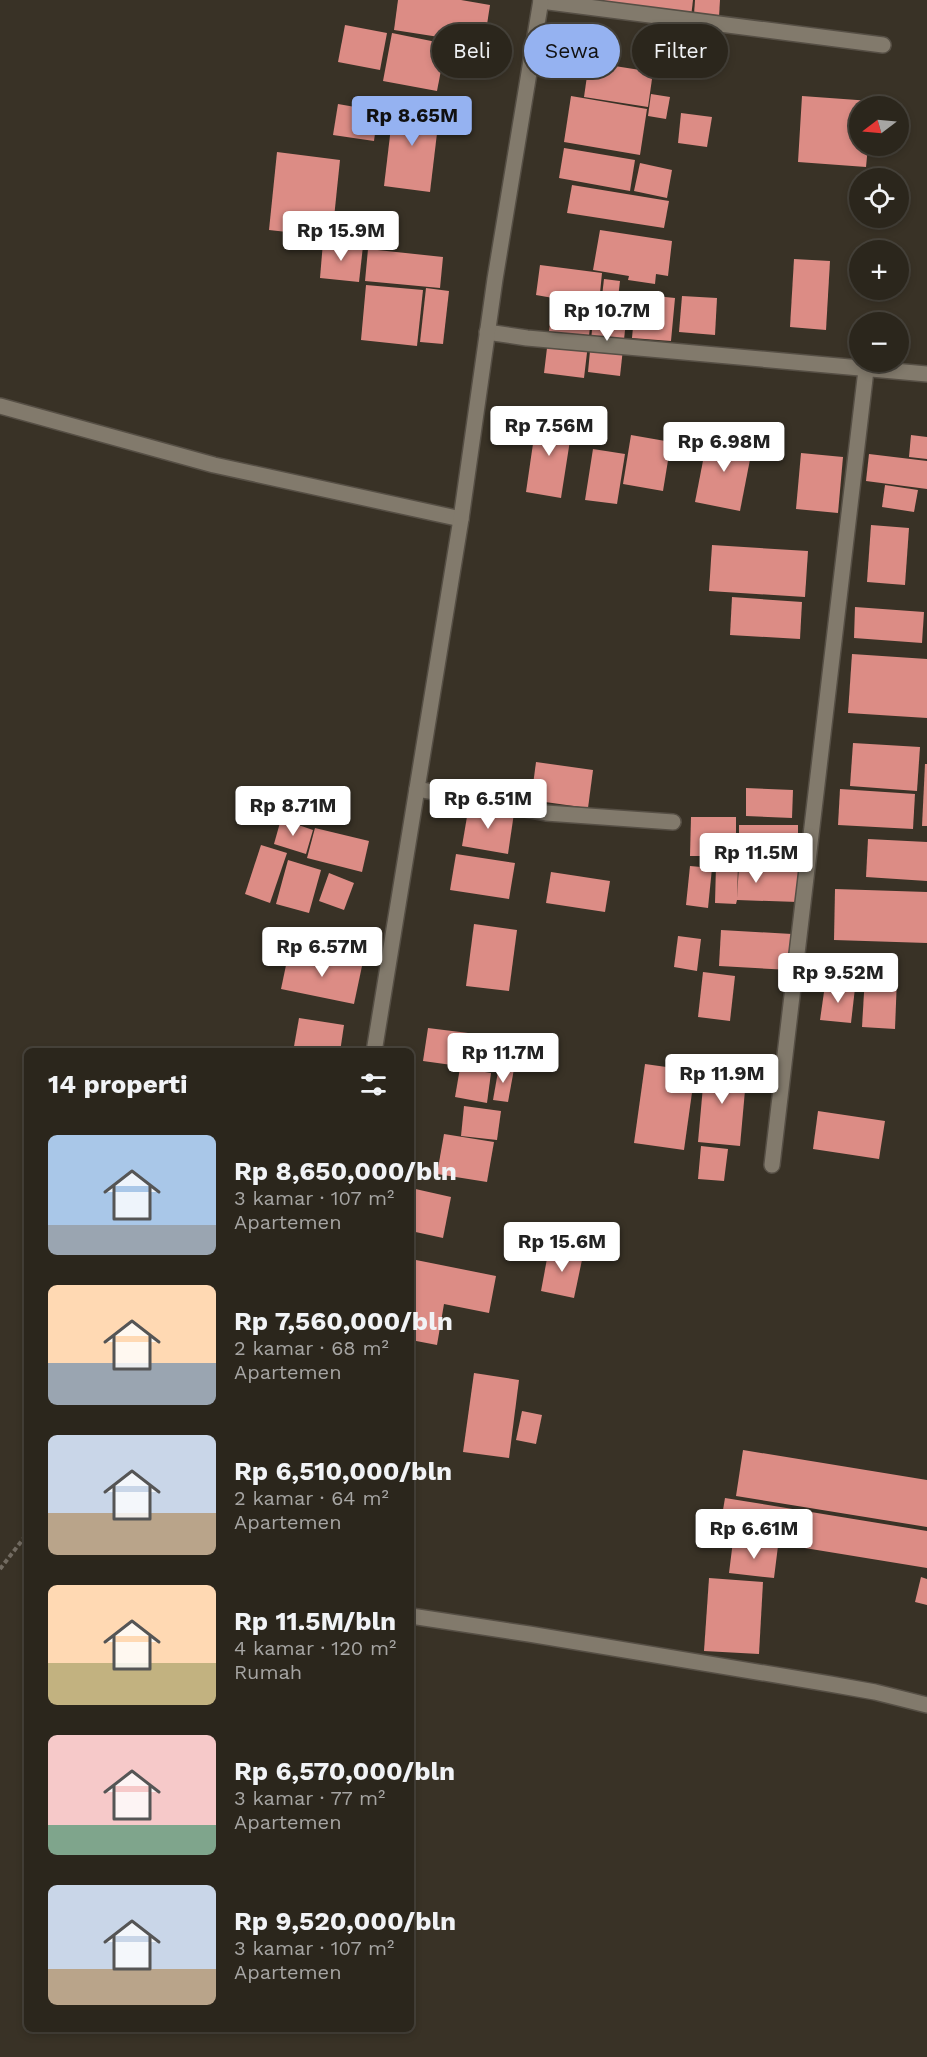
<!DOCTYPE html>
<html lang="id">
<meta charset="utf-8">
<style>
:root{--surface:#2b261c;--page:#373229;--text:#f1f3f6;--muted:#a6a5a3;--line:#47433b;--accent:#95b2f1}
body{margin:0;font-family:"Work Sans",sans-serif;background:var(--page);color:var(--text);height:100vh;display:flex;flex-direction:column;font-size:22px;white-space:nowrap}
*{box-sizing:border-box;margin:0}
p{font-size:20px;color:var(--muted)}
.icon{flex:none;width:33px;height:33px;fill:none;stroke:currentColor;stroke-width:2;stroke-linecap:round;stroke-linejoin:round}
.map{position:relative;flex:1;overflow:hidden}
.details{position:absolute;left:24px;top:1048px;width:390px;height:984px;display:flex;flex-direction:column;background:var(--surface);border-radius:9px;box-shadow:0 3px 9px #0003,0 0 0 2px var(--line)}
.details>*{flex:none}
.banner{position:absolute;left:432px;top:24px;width:405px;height:54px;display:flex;gap:12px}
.needle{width:39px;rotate:254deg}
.buttons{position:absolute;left:849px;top:96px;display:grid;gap:12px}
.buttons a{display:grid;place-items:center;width:60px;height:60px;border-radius:50%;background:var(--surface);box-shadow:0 3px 9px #0003,0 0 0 2px var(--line);font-size:30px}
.price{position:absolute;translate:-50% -51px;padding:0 14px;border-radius:6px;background:#fff;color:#222;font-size:20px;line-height:39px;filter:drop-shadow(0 2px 3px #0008)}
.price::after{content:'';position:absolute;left:50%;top:36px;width:18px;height:14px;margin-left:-9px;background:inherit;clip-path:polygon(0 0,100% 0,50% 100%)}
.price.selected{background:var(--accent);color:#111}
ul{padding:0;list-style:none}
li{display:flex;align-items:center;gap:18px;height:150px;padding:0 24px}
li span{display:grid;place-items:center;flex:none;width:168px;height:120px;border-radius:9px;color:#555}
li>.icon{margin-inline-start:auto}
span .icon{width:72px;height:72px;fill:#fffc;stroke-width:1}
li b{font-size:26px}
h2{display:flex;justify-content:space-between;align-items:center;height:72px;padding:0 24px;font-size:26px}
.tag{padding:0 21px;border-radius:27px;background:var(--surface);box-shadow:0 3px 9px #0003,0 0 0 2px var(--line);font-size:21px;line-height:54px}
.tag.selected{background:var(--accent);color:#111}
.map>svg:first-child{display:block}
.building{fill:#dc8c85}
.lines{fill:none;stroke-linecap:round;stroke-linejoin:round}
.minor-casing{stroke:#564f45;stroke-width:18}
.path{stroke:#726b61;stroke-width:4;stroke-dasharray:4.5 3;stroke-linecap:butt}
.minor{stroke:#827a6c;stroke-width:15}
</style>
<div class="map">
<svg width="927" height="2057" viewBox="0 0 927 2057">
<rect width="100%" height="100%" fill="#393226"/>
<g class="building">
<polygon points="398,0 461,0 490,5 484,44 394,30"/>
<polygon points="596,0 693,0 691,17 595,6"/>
<polygon points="695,0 720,0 719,17 694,15"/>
<polygon points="345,25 387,33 380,70 338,62"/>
<polygon points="392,33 446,44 437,91 383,81"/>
<polygon points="589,62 653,72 648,107 584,97"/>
<polygon points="651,94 670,97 666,119 648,116"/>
<polygon points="571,96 647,109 640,155 564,142"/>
<polygon points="802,96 871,101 871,106 860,106 860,146 868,146 866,167 798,162"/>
<polygon points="394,102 440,108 430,192 384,186"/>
<polygon points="338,104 378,111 374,141 333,135"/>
<polygon points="681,113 712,117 707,147 678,143"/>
<polygon points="564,148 635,160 630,191 559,178"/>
<polygon points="277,152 340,160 332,237 269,230"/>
<polygon points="640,163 672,170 667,198 634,191"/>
<polygon points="572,185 669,201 664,228 567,213"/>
<polygon points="600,230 672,241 668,276 656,274 655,284 628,280 629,276 593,270"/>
<polygon points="323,242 363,246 359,282 320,278"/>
<polygon points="368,249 443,257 440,288 365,281"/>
<polygon points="794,259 830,261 826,330 790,327"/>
<polygon points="540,265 602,273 599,303 593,302 584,378 544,373 553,298 536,295"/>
<polygon points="604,279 620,281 617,307 601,305"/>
<polygon points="366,285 423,290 417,346 361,340"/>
<polygon points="426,288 449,291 443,344 420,342"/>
<polygon points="636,294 675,298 671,341 632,338"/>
<polygon points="682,296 717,298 715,335 679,332"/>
<polygon points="594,309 627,312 620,376 588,372"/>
<polygon points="537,416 573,421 561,498 526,492"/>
<polygon points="631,435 671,442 663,491 623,484"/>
<polygon points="708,435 753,444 740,511 695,502"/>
<polygon points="911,435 927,437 927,459 909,457"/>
<polygon points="593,449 625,454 617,504 585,500"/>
<polygon points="801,453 843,457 838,513 796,509"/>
<polygon points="869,454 927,461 927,489 866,481"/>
<polygon points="885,485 918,490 914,512 882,507"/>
<polygon points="871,525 909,528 905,585 867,582"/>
<polygon points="712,545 808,551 805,597 709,591"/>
<polygon points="732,597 802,602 800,639 730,635"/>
<polygon points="855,607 924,612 922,643 854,638"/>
<polygon points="852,654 927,659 927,718 848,713"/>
<polygon points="853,743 920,747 917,791 850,786"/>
<polygon points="536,762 593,770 588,808 531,800"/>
<polygon points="925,764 927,764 927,826 922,826"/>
<polygon points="746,788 793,790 792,818 746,816"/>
<polygon points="840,789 915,794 913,829 838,825"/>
<polygon points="469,805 514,813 508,854 462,846"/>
<polygon points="691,817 736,817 736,856 690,856"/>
<polygon points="281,819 313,830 306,854 274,844"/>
<polygon points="739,825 798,825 798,860 739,859"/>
<polygon points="315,828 369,841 362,872 307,858"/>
<polygon points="868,839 927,842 927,881 866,877"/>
<polygon points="261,845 287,853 270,903 245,894"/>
<polygon points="456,854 515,863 509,899 450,890"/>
<polygon points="288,860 321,870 309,913 276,904"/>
<polygon points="716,865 738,865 737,898 739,865 799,867 798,902 737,900 736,904 715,903"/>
<polygon points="690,866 712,868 708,908 686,905"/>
<polygon points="551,872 610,881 605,912 546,903"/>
<polygon points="329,873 354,883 344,910 319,901"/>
<polygon points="835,889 927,892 927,943 834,940"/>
<polygon points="474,924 517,930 509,991 466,986"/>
<polygon points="721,930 792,934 790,970 719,966"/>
<polygon points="678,936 701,939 697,971 674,967"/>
<polygon points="289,951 362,966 354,1004 281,989"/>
<polygon points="703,972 735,976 730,1021 698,1017"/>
<polygon points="865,976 897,978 895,1029 862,1027"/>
<polygon points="825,985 855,988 851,1023 820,1020"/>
<polygon points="299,1018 344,1025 340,1052 293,1052"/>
<polygon points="428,1028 500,1037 495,1071 423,1061"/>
<polygon points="645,1064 695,1071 684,1150 634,1143"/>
<polygon points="705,1064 747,1068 740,1146 698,1142"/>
<polygon points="499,1066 514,1069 508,1102 493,1100"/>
<polygon points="460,1068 491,1073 487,1103 455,1097"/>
<polygon points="464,1106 501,1111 497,1140 461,1136"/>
<polygon points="818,1111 885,1121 879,1159 813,1149"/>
<polygon points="444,1134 494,1142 487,1182 437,1174"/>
<polygon points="701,1146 728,1149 724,1181 698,1179"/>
<polygon points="411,1188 451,1197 443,1238 411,1231"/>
<polygon points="549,1248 583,1255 574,1298 541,1291"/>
<polygon points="411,1259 496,1276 489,1313 444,1304 437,1345 411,1340"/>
<polygon points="474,1373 519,1380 509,1458 463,1452"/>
<polygon points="522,1411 542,1415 536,1444 516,1440"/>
<polygon points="743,1450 927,1480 927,1527 736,1496"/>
<polygon points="725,1498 927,1531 927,1568 719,1534"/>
<polygon points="733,1541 778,1546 774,1578 729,1573"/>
<polygon points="921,1577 927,1579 927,1605 915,1602"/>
<polygon points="709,1578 763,1582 759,1654 704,1651"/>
</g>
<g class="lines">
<g class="minor-casing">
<g id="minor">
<polyline points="541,1 883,45"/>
<polyline points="487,332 527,338 927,374"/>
<polyline points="0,406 214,465 461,519"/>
<polyline points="417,789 546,813 673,822"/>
<polyline points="374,1052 461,519 495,279 541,0"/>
<polyline points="772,1165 866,370"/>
<polyline points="411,1616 529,1634 830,1684 875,1692 927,1705"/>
</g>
</g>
<polyline class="path" points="0,1569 27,1534"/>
<use href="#minor" class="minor"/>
</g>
</svg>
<div class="buttons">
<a><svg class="needle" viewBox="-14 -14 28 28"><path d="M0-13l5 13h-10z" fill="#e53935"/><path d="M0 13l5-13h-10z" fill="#a6a5a3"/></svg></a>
<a><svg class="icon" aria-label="locate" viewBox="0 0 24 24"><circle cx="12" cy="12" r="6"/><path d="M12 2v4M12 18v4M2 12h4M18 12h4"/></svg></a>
<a>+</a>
<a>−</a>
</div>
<b class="price selected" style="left:412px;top:147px">Rp 8.65M</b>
<b class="price" style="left:341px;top:262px">Rp 15.9M</b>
<b class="price" style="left:607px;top:342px">Rp 10.7M</b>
<b class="price" style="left:549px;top:457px">Rp 7.56M</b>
<b class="price" style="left:724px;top:473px">Rp 6.98M</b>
<b class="price" style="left:488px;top:830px">Rp 6.51M</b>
<b class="price" style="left:293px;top:837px">Rp 8.71M</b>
<b class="price" style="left:756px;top:884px">Rp 11.5M</b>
<b class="price" style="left:322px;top:978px">Rp 6.57M</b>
<b class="price" style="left:838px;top:1004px">Rp 9.52M</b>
<b class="price" style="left:503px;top:1084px">Rp 11.7M</b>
<b class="price" style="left:722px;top:1105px">Rp 11.9M</b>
<b class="price" style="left:562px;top:1273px">Rp 15.6M</b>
<b class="price" style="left:754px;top:1560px">Rp 6.61M</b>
<div class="banner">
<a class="tag">Beli</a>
<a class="tag selected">Sewa</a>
<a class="tag">Filter</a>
</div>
<section class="details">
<h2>14 properti<svg class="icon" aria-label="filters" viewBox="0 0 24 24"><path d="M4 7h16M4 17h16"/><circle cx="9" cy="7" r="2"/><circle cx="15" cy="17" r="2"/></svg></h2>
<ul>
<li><span style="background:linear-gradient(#a9c7e8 75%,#9aa5b1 0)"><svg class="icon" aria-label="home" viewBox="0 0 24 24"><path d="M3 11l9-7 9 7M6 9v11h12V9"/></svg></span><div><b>Rp 8,650,000/bln</b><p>3 kamar · 107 m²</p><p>Apartemen</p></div></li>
<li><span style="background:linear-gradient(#ffd9b3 65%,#9aa5b1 0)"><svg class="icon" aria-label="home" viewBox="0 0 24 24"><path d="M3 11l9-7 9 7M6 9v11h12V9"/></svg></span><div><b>Rp 7,560,000/bln</b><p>2 kamar · 68 m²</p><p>Apartemen</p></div></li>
<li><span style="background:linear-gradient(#c9d6e8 65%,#b9a48a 0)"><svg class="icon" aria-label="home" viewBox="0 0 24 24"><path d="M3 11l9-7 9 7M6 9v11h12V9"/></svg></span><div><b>Rp 6,510,000/bln</b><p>2 kamar · 64 m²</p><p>Apartemen</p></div></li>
<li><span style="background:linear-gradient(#ffd9b3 65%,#c2b280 0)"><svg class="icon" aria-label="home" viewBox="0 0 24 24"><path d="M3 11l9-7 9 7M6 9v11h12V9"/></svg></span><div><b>Rp 11.5M/bln</b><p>4 kamar · 120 m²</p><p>Rumah</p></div></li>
<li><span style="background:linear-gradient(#f6c9c9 75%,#7fa58c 0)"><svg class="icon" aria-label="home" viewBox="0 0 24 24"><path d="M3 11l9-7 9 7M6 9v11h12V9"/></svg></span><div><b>Rp 6,570,000/bln</b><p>3 kamar · 77 m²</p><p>Apartemen</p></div></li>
<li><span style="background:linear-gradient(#c9d6e8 70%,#b9a48a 0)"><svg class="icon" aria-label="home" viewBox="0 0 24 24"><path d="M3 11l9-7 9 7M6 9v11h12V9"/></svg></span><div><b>Rp 9,520,000/bln</b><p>3 kamar · 107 m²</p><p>Apartemen</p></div></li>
</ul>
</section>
</div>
